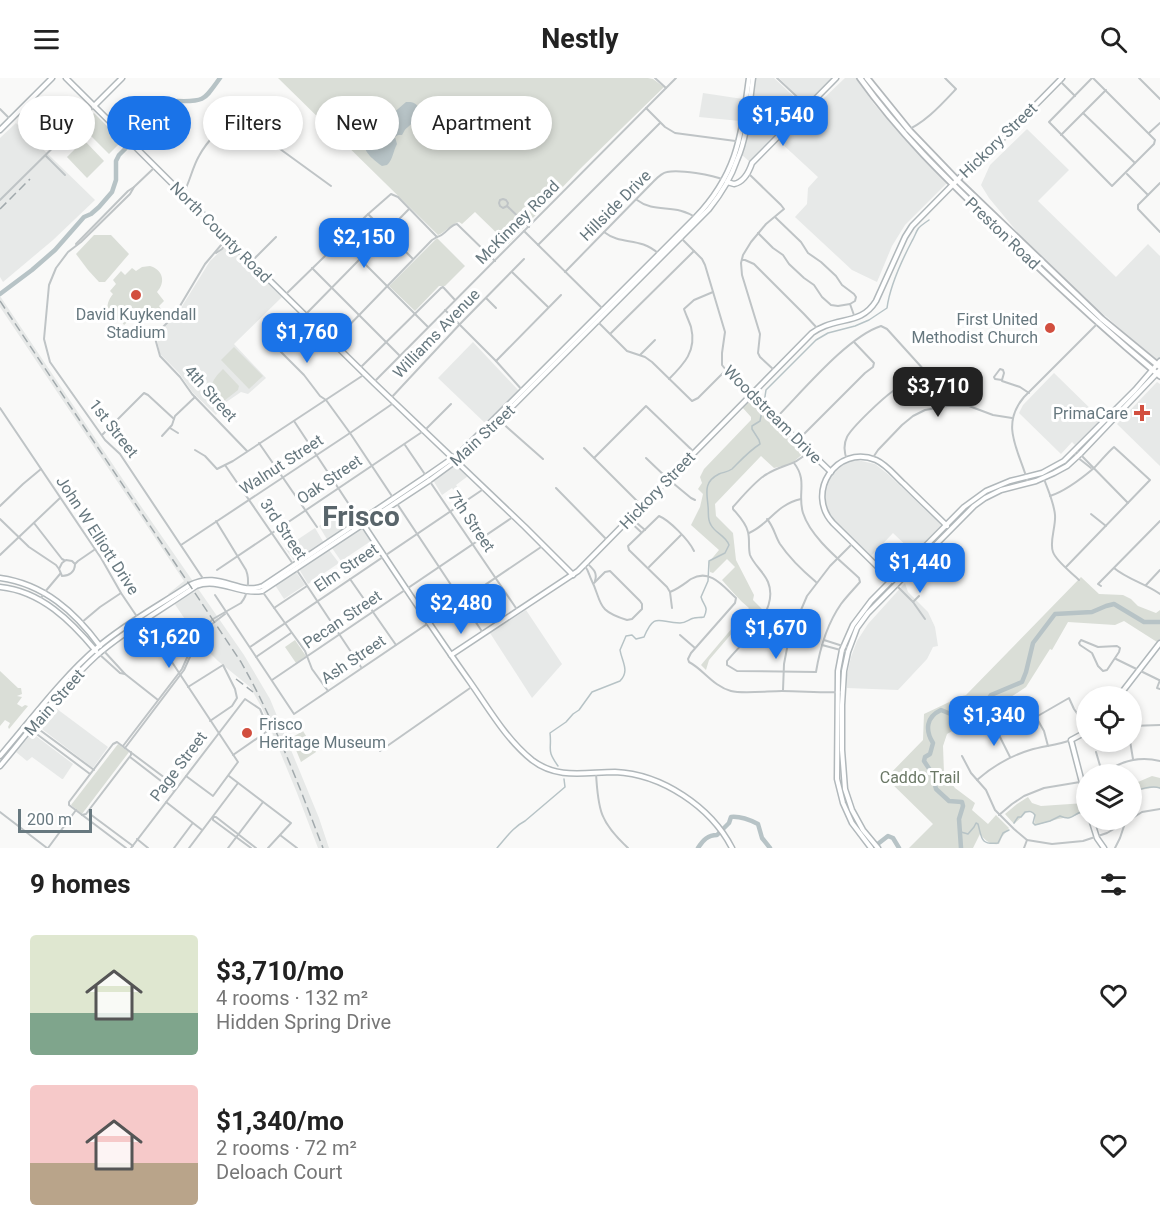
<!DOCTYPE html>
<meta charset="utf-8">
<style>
:root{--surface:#fff;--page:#f6f6f6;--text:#222;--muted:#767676;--accent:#1a73e8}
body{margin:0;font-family:Roboto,sans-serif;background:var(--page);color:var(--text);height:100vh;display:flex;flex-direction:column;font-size:22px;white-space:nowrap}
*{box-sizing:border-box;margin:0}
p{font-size:20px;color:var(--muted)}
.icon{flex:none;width:33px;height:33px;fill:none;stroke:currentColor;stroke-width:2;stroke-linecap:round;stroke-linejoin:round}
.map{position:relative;height:770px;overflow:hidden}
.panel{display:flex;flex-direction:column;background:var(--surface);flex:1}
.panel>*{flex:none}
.top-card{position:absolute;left:18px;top:18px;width:600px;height:54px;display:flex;gap:12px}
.controls{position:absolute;left:1076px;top:608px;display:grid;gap:12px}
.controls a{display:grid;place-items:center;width:66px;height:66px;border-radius:50%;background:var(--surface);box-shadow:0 3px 9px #0003;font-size:30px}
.scale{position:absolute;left:18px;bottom:15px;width:74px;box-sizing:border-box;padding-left:6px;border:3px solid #67787f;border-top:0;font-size:16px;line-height:21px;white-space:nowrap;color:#67787f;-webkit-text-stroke:4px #fff;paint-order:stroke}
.price{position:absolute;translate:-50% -51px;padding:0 14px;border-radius:12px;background:var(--accent);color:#fff;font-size:20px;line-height:39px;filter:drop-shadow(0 2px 3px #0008)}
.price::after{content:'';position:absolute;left:50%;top:36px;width:18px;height:14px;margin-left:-9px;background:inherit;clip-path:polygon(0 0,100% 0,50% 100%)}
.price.on{background:#222;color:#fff}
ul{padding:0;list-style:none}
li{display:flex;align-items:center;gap:18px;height:150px;padding:0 30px}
li span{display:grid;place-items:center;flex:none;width:168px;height:120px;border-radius:6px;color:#555}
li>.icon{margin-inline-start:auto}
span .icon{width:72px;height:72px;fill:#fffc;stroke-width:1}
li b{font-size:26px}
h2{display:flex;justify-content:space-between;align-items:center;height:72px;padding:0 30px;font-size:26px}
.tag{padding:0 21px;border-radius:27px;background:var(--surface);box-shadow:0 3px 9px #0003;font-size:21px;line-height:54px}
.tag.on{background:var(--accent);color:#fff}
header{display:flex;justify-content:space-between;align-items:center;height:78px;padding:0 30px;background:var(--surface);font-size:27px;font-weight:700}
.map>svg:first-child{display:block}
.built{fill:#e7e9e8}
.green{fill:#daded7}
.water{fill:#b7c3c6}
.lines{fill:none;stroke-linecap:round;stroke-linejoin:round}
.stream{stroke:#b7c3c6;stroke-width:1.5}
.river{stroke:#b7c3c6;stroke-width:4.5}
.secondary-casing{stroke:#b1b8bb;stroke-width:7}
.primary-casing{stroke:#b3b8bb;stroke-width:8}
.street{stroke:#bfc4c6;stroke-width:2}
.secondary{stroke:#fff;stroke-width:4}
.primary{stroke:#fff;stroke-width:4.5}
.rail{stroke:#a1a9ac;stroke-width:1.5;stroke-dasharray:9 4.5;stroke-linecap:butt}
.poi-dot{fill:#d24f3f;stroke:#fff;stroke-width:2}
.labels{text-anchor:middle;stroke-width:6;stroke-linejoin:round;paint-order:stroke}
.street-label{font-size:16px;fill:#67787f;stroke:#fff}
.poi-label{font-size:16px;fill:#67787f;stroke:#fff;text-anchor:end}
.park-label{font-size:16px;fill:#6b7866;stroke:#fff}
.town-label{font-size:28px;font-weight:bold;fill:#59656b;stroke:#fff}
</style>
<header><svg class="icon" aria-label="menu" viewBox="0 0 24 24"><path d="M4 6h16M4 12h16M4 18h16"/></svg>Nestly<svg class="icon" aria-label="search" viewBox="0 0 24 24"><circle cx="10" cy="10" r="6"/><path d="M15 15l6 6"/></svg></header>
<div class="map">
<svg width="1160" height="770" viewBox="0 0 1160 770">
<rect width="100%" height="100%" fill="#f9f9f8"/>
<g class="built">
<polygon points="756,0 774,0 805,29 783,51 757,26 752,24"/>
<polygon points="779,0 833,0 807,27"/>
<polygon points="845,0 856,0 874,26 903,60 947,105 905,147 892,168 877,204 852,192 795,139 807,126 808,110 818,99 779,63"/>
<polygon points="703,15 743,21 740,43 699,39"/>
<polygon points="750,39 757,47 765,39 780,53 750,84 742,77"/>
<polygon points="16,45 95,122 53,162 3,204 0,199 0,60"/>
<polygon points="1027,51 1069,92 1038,123 1116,199 1148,166 1160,178 1160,282 1157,285 1108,240 1090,225 1023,161 989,120 981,107 990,87"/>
<polygon points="228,166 282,219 234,266 266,300 248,316 241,314 222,327 216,337 193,315 179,295 160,276 156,257 176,238 210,183"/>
<polygon points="0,218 138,424 244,577 270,621 319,740 329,770 318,770 297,715 262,630 250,609 218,583 203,568 168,516 184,503 0,229"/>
<polygon points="473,264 519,313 486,346 438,300"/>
<polygon points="1054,295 1101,341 1075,367 1072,364 1061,376 1019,335 1023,327"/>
<polygon points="1157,304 1160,306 1160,388 1117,346"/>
<polygon points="857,382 875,386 889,397 941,447 914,475 893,455 871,478 831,439 825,424 824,416 827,405 833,394 838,389 850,383"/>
<polygon points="456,387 468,398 456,407 461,414 457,417 452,410 442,417 433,402"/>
<polygon points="349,428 357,441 356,444 328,463 319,448"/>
<polygon points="361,449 363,450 371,463 341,483 332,470 332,468"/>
<polygon points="315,450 324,465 295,484 285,470"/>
<polygon points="327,471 329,472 339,485 308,506 299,491 299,490"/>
<polygon points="296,494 305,507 284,521 275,507"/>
<polygon points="905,505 908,514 928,534 935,549 938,568 933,569 927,581 898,612 847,610 847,597 851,579 857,563 868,546"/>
<polygon points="526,532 562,586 532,620 490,555"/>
<polygon points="53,628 108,669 93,690 38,648"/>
<polygon points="32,655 73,686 63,701 62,701 32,679 27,683 16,674"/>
</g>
<g class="green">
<path d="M278,0h370l5,1 11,8 -84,82 -72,75 -33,-32 -13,12 -3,-2c-9,2 -13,10 -21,13z"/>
<polygon points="94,35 122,63 109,76 81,48"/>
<polygon points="84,62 104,83 87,100 67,79"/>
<polygon points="94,157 111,157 129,176 105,204 99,204 88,192 76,176"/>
<polygon points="437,160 465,188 445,208 439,208 415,233 389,208"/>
<path d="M150,188c13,4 16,16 7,26l7,9 -5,5 2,3 -4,7 -7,4 -3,-2 -5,6 -8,-8 -10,9 -2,-3 1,-1c-16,-3 -20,-15 -10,-27l-3,-3 6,-7 -3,-4 8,-9 4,4 7,-7 4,3 6,-4z"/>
<polygon points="234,269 263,298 249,311 221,282"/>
<path d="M223,291l16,17 -1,4 -18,14c-10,-17 -12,-20 3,-35z"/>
<path d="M750,321h2l44,42 9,11 -14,12 -17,4 -13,-12 -46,48 1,12 17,17 3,27 18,35 -1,5 10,10 -3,4 -5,-4 -4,1 -42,49 -3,10 -5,-5 48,-57c-10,-8 -18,-18 -27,-28l13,-13 -8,-8 -14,14 -3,-1 -1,-10 10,-12 -28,-25 9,-18 3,-13 -5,-5 4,-6 -2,-6 4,-8 47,-49v-3l-9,-10z"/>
<path d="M1081,499l18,17 24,1 8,4 7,7 18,7 4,-3v29l-3,3 -33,-21 -9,4 -47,-3 -16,28 -2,-1 -24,38 -33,22 -17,22 -20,-2 -9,5 -4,12 1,27 11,15 20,15 -3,7 16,14 8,-9 13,13 -7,9 -3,7c-9,1 -13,-3 -19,-10l-7,14h-64l24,-24 -47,-46 37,-38 1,-26 38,-18 4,-1z"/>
<polygon points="295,562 306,578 296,585 285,569"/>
<polygon points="0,593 18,610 21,610 22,616 17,618 22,619 17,626 22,629 25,627 28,628 9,651 8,649 10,645 5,642 0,648"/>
<polygon points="303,653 316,674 301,684 291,660"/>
<polygon points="118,666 129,674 82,736 71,727"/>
<polygon points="1152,698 1160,700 1160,711 1157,709 1135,713 1131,715 1131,707"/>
<path d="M1028,719l4,6 9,3 44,-3 1,10 -8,1c-7,5 -12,3 -20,5 -7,2 -14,4 -21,6l-3,-1 1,-6 -1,-4 -6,-3 -14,13 -9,-10 12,-10z"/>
</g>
<path class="water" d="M406,24c6,0 9,0 13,6 6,10 -5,13 -11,19 -4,3 -4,5 -6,8h-4l-3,2 2,7c-4,7 -4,16 -10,21l-5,1c-7,-5 -19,-14 -18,-24l12,-8 7,-12z"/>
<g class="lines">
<g class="stream">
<path d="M764,325l2,-13 50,-50 12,-7 27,-7 14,-6 18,-12c3,-23 14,-46 25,-67 2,-3 4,-9 6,-12 2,-3 8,-7 11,-9"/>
<path d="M558,688c-12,-17 -6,-15 -8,-33l16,-11 7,-8 6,-4 13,-18 28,-11c10,-10 2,-19 0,-31l6,-14 6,-1 4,4 8,-2c11,-26 15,-14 36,-14 6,0 9,-4 14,-5 3,-1 6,0 10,-1 5,-11 0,-10 -3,-20l7,-16 1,-20 16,-8 4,-8c-3,-9 -14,-12 -18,-20 -4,-6 -2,-12 -3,-19 -1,-13 -5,-24 11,-32 5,-2 9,-2 13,-5 9,-9 17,-18 28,-25l-1,-4 -7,-11v-3l8,-5 2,-10"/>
<path d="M1131,715c8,-4 21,-8 29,-5"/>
<path d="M1014,745l4,-6h3l4,-5c5,-1 7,-1 10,3l-2,8 2,2 15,-4 10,-5c15,6 12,-4 26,-5"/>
<path d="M961,754l7,2 6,-7 2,-4 2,1c4,14 2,21 20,19l5,-10 6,-3"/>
<path d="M497,770c9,-10 16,-21 28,-27l40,-34 -1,-8"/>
</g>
<g class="river">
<path d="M0,216l32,-24 23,-20 29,-33 7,-3 8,-7 13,-15 4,-12v-19l3,-6 8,-8 3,-1 8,-10 24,-18 7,-11 8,-6c28,1 27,-1 43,-23"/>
<polyline points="879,765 888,758 893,760 899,770"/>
<path d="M698,770c5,-8 10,-13 19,-13l12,-12 2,-6c9,-1 19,3 27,7l4,14 8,10"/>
<path d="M961,770l-2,-29 4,-13 -1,-4 -13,-1 -13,-12 -4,-16 -8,-12 1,-4 5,-3 3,-11c-8,-13 -7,-26 8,-33l29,12 4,-3 17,-24 31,-13 4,-10 7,-29 22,-29 37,-2 14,-6 8,-2 30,18h16"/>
</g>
<g class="secondary-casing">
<g id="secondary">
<polyline points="66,0 251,184 374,305 525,449 573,497"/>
<polyline points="94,28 122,0"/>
<polyline points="0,52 52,0"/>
<path d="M727,104l7,2c10,-2 15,-12 18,-21l84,-85"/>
<polyline points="751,317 831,394"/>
<path d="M363,446c35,53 70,106 107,158 19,27 36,57 62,78 26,20 54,12 83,12 47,2 96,35 117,76"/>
<path d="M0,500c44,6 75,34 100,68"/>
<path d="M892,503l-59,-58c-28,-30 3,-79 43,-63 11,5 19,16 28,24 14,14 29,28 43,42"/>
<path d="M0,509c41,4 71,34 96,64"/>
<path d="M451,577l127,-84 234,-238c4,-3 8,-5 13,-7 20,-8 38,-4 51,-25l29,-64 7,-11 69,-70 23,-19 58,-59"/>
<polyline points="1119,618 1160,565"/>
<polyline points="1086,654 1071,662 1086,720"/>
<path d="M0,678c32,-37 61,-77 98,-109 28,-24 62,-42 92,-62 30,-15 48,11 73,1l164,-110 33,-23 235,-235c43,-45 46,-82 54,-140"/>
<path d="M0,688c31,-37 62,-79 97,-111 30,-26 66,-46 99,-69 22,-9 43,9 66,5l168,-111 34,-25 245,-246c12,-15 22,-31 28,-49 11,-25 12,-55 16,-82"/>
<polyline points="1091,741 1097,760 1104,770"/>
<polyline points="871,770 852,745 843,725 837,701 838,593 842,572 853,547 871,523 964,429 986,413 1010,403 1042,395 1064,383 1135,312 1160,283"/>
<polyline points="878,770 863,752 852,732 845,711 842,672 842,627 844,593 848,574 857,550 868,535 974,428 985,420 1001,412 1036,403 1054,395 1067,388 1080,376 1160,292"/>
</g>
</g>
<g class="primary-casing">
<g id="primary">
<path d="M860,0c42,59 90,104 142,154 51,50 103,98 158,144"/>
<polyline points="867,0 909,52 957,102 1102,241 1160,289"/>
</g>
</g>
<g class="street">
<polyline points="655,0 666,10"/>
<polyline points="777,0 808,29"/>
<polyline points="1092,0 1049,44 1112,108 1154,66 1155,62 1093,0"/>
<polyline points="1139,0 1160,21"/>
<polyline points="1060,3 1075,18"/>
<polyline points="646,30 665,49 675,55 743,64"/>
<polyline points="0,31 10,41"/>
<polyline points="1083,35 1135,85"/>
<polyline points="244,38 248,45 258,55 331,108"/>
<path d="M903,54c21,-8 38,-27 53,-43l-11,-11"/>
<polyline points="1149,55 1160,45"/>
<polyline points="1061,57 1106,12"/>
<polyline points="46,78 65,97"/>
<polyline points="748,95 781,127 784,131 766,146 751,164 743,177 741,185 742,197 760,256 758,275 760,279 774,292"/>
<polyline points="1127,96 1148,117"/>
<polyline points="1160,105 1138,127 1138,131 1160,154"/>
<polyline points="134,109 130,116 81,164 68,174 56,190 49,207 44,261 50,284 105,362 120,376 204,502"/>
<path d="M183,116c7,-12 9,-26 16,-38 18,-33 54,-50 89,-49"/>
<polyline points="0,122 94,29"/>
<path d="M637,122c18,14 39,3 59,18"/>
<polyline points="507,128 503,130 500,128 499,125 500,122 503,121 506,122 508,125 507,128 529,149"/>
<polyline points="368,136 413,181"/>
<polyline points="524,153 603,231"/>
<path d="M604,154c18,14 35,4 55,22"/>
<polyline points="758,155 773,170 783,177 789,186 804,200 814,207 822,219 831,227 838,228 850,226 855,223 856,219 854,216 842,207 836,198 821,184 808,175 801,164 775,139"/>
<polyline points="227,160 205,186 174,238 157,255 155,260 160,278 180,299 192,316 247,373"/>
<polyline points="682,161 702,181 705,187 725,254 722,275 722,287 726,292 751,317"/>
<polyline points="341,162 428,249"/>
<polyline points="76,166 128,113 134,109 155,89"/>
<polyline points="538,167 660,45"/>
<polyline points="216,175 222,171 229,162"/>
<polyline points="742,182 745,182 754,186 804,236 818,251"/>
<polyline points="251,184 276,159"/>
<polyline points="312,190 399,277"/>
<polyline points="512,194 548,229"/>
<path d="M565,194l87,-89c4,-4 9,-10 15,-11 12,-3 46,3 57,8"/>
<path d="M285,217l82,-80 24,-21 7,3 39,40c9,-2 12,-12 20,-13l38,37"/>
<polyline points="486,220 496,230"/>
<polyline points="850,226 855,240"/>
<polyline points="445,232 496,283 523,313"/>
<polyline points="305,237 409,131"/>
<polyline points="597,243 627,273 645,279 652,284 692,323 698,320 726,292"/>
<polyline points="611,255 694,173"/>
<polyline points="273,261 276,269 304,297 320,318 326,322 350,355 483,555"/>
<polyline points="334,263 432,162 437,159"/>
<polyline points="640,277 655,262"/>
<polyline points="496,283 561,217"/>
<polyline points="359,291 441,210 443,209 455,222"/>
<polygon points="1000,291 1003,292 1004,295 1002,302 995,301 994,299"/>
<path d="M669,301c15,-15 28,-28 22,-52 -2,-6 -5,-12 -7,-18l10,-9 19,-8"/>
<polyline points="1002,303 1020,309 1029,315"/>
<polyline points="374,304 676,0"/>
<polyline points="391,320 460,246 524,181"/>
<polyline points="0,330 101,480 121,515 146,552 158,563 238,684 213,718 186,698"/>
<path d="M775,341c27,-27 72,-82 106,-93l6,3 38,42 18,17 5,11 -1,7"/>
<polyline points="294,343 360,443"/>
<polyline points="500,343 543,381"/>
<polyline points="170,350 178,355"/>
<polyline points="102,357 144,315 148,317 174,341"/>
<polyline points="162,358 172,347 175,338 195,319"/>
<polyline points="798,362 865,295 873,289 874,285 854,264"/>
<polyline points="259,365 317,449"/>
<polyline points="405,367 518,533"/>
<polyline points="584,370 642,428"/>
<polyline points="195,372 205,378 217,391 233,383 365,296"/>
<polyline points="1076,372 1128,425"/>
<polyline points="1074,374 1077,379 1091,390"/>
<polyline points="594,380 646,328 694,374"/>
<polyline points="646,380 668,401 691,420 695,422"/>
<polyline points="872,381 878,372 902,347 913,338 925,332 947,328 969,328 993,337 1012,340"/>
<path d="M847,382c-3,-8 -4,-15 0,-23 5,-10 36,-39 46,-46 10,-7 22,-11 32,-19"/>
<path d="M794,385c14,18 3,31 9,50 8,25 38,48 56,65l1,4c-6,7 -13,14 -19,22 -14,20 -21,44 -25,68l-79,-1 -10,-6v-4c16,-20 53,-50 41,-79 -4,-10 -14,-17 -18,-27 -2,-8 0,-15 -2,-23 -2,-9 -9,-16 -15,-23v-2c9,-10 23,-27 34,-33 16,-10 28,-8 42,-23"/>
<polyline points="225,387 293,486"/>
<path d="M1044,401c4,11 10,24 11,36 1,12 -6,27 -2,37 3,9 19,21 26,28"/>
<path d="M1028,405c-8,-31 -29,-57 -4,-86l78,-78"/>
<polyline points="556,410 608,463"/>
<path d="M1050,418c16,-5 31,-17 44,-28 7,-7 13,-15 20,-21l36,33 -84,87"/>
<polyline points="0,428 23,406 41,391"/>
<polyline points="1091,436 1106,448"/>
<polyline points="631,440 645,452"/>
<polyline points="0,441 29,469 56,487 59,491"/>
<path d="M767,441c7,8 8,17 13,25 10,15 23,27 36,38"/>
<polyline points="628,442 641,454"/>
<polyline points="34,445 62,481 64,482"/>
<path d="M749,455c21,-9 26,-28 52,-34"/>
<polyline points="181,467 350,355 395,324"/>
<polyline points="0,477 60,420"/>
<path d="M66,482l6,1 3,3c0,8 -6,12 -13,12l-3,-7 3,-6z"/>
<path d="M587,485c5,5 11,9 8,18"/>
<polyline points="75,486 78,483 94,472"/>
<path d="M585,488c3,4 4,8 6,13 12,24 4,31 36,41l5,-1 10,-10v-5l-2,-3 -30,-30 -5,1 -11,11"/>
<polyline points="649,489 681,457"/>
<path d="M1114,490c13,11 32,16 46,26"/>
<polyline points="296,491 361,589"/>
<polyline points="217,492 425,352 451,326"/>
<polyline points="350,501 396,567"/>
<polyline points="896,507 913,524 925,541"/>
<polyline points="1146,507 1160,492"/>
<polyline points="1101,508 1098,506 1160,443"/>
<polyline points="262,513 305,573 312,591 328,613"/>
<path d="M670,514c8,-3 14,-8 21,-13 19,-11 32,7 45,19l-1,5 -44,50 -3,6 1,3c15,8 24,24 42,29 11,3 38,0 51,0 20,0 41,2 61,1"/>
<polyline points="215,517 294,636 544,467"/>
<polyline points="40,522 44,515 60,496"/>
<polyline points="913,524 919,518"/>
<polyline points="274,530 307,508"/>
<path d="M672,530l-2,-16 -3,-5 -38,-37 -1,-4 31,-30c10,4 30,24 35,35"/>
<polyline points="81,545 100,529 121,515"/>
<polyline points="680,557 695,570"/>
<polyline points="824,562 849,570"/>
<polygon points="1081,562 1098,569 1117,568 1120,570 1119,574 1107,592 1103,593 1098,588 1092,575 1080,567 1079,565"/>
<polyline points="822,567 848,574"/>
<polyline points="250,569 485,410"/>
<polyline points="103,572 125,596 158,622"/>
<polyline points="99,576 120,595 125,596"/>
<polyline points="256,579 291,555"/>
<polyline points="1116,581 1159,602"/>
<polyline points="272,602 513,439"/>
<polyline points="1160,602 1157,610 1160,611"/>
<polyline points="188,609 223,587 235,611 237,620 232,628 210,643"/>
<polyline points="783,612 784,586 789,560 807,518 830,488 853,465"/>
<polyline points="29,644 94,692"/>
<polyline points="26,648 90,696"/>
<polyline points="1131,648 1160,647"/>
<polyline points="995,649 1010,679"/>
<polyline points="1130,663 1133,681"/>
<path d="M123,668l59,-77 12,-27 7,-11 12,-12 28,-16c7,-8 9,-23 5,-33l-30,-49"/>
<polyline points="1048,668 1044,653 1036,639 1069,620 1074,631 1086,648"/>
<polyline points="125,670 184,592 199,559 208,549 225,536"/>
<polyline points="380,673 473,608"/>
<polyline points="1096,674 1101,691 1104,695"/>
<polyline points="962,678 971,695 986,712 995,732 1014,751 1027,762 1052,766 1083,763 1107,755 1131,741"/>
<polyline points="130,679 174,713"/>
<path d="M596,695c2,37 4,49 32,75"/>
<path d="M1103,696c17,-13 36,-18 57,-13"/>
<polyline points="229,698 291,745 268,770"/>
<path d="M977,702c16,-14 33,-24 53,-30 14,-4 28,-5 41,-10"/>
<polyline points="166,724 202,752"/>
<polyline points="89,732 90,736 133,768"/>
<polyline points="0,734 47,770"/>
<polyline points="82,737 86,736 89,732 131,677 131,674"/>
<polyline points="999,737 1012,726 1024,718 1044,710 1086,703"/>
<polyline points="213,739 216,739 256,770"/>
<polyline points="213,739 213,742 251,770"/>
<polyline points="1131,741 1142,734 1160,731"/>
<polyline points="280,757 297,770"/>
<polyline points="137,761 148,770"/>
<polyline points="48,770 76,732"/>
<polyline points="126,770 69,727 69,724 113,666 117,664 177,709"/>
<polyline points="131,770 245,621 260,631 269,652 233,677"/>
<polyline points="174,770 192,746"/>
<polyline points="189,770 238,705"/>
<polyline points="228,770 263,724"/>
<polyline points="1024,770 1027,762"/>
<polyline points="1115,770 1120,760 1125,745"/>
</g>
<use href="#secondary" class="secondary"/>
<use href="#primary" class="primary"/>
<g class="rail">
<polyline points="0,131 30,101"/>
<path d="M0,223l241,361c34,60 57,121 82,186"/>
<polyline points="236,601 253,614"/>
</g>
</g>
<g class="poi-dot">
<circle cx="136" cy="217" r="6"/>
<circle cx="1050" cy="250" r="6"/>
<path d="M1139 326h6v6h6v6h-6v6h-6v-6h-6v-6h6z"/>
<circle cx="247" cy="655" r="6"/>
</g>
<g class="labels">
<g class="street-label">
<text transform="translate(998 62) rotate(-44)" y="6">Hickory Street</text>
<text transform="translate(615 127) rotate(-45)" y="6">Hillside Drive</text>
<text transform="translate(517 144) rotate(-45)" y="6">McKinney Road</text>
<text transform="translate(221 154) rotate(45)" y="6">North County Road</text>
<text transform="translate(1003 155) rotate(44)" y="6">Preston Road</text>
<text transform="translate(436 255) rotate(-46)" y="6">Williams Avenue</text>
<text transform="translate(211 315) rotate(48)" y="6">4th Street</text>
<text transform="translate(773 336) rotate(45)" y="6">Woodstream Drive</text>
<text transform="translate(114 350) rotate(52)" y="6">1st Street</text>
<text transform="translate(482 357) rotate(-43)" y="6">Main Street</text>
<text transform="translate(281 386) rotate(-33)" y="6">Walnut Street</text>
<text transform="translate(329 401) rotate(-34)" y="6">Oak Street</text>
<text transform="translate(657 412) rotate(-46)" y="6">Hickory Street</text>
<text transform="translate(472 443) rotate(56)" y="6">7th Street</text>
<text transform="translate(284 451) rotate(56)" y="6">3rd Street</text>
<text transform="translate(98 457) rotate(57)" y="6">John W Elliott Drive</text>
<text transform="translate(346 489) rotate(-34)" y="6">Elm Street</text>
<text transform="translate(342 541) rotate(-34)" y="6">Pecan Street</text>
<text transform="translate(353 581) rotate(-34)" y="6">Ash Street</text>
<text transform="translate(54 624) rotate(-49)" y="6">Main Street</text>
<text transform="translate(178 688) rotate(-53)" y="6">Page Street</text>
</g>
<g class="poi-label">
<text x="136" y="242" text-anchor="middle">David Kuykendall<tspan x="136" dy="18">Stadium</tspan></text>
<text x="1038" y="247">First United<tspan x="1038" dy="18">Methodist Church</tspan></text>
<text x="1128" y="341">PrimaCare</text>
<text x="259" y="652" text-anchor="start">Frisco<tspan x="259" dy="18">Heritage Museum</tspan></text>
</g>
<g class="park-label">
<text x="920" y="705">Caddo Trail</text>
</g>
<g class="town-label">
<text x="361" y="448">Frisco</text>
</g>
</g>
</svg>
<div class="controls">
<a><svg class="icon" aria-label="locate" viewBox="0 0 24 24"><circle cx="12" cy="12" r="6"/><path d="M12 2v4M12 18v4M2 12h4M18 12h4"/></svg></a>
<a><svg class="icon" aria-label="layers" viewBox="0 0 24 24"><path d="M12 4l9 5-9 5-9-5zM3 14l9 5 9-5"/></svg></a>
</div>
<div class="scale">200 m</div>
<b class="price" style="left:783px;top:69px">$1,540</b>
<b class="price" style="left:364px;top:191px">$2,150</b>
<b class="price" style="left:307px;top:286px">$1,760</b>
<b class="price on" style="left:938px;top:340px">$3,710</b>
<b class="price" style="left:920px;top:516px">$1,440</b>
<b class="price" style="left:461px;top:557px">$2,480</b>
<b class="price" style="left:776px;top:582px">$1,670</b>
<b class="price" style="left:169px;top:591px">$1,620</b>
<b class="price" style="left:994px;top:669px">$1,340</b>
<div class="top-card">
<a class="tag">Buy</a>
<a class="tag on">Rent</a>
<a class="tag">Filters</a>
<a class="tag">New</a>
<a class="tag">Apartment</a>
</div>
</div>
<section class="panel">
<h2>9 homes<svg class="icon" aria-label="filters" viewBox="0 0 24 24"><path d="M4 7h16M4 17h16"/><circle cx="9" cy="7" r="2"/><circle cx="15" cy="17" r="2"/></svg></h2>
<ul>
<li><span style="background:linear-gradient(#dfe7d0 65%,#7fa58c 0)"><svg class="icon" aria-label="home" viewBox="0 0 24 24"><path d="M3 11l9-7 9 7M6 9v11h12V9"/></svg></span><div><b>$3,710/mo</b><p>4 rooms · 132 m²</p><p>Hidden Spring Drive</p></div><svg class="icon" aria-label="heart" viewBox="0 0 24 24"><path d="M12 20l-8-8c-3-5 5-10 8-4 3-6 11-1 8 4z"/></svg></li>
<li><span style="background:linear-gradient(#f6c9c9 65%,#b9a48a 0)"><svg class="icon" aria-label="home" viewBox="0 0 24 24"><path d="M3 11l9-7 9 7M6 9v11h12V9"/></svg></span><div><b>$1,340/mo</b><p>2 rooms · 72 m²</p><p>Deloach Court</p></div><svg class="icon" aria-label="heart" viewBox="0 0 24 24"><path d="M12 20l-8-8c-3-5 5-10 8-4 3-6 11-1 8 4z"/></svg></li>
</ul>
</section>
